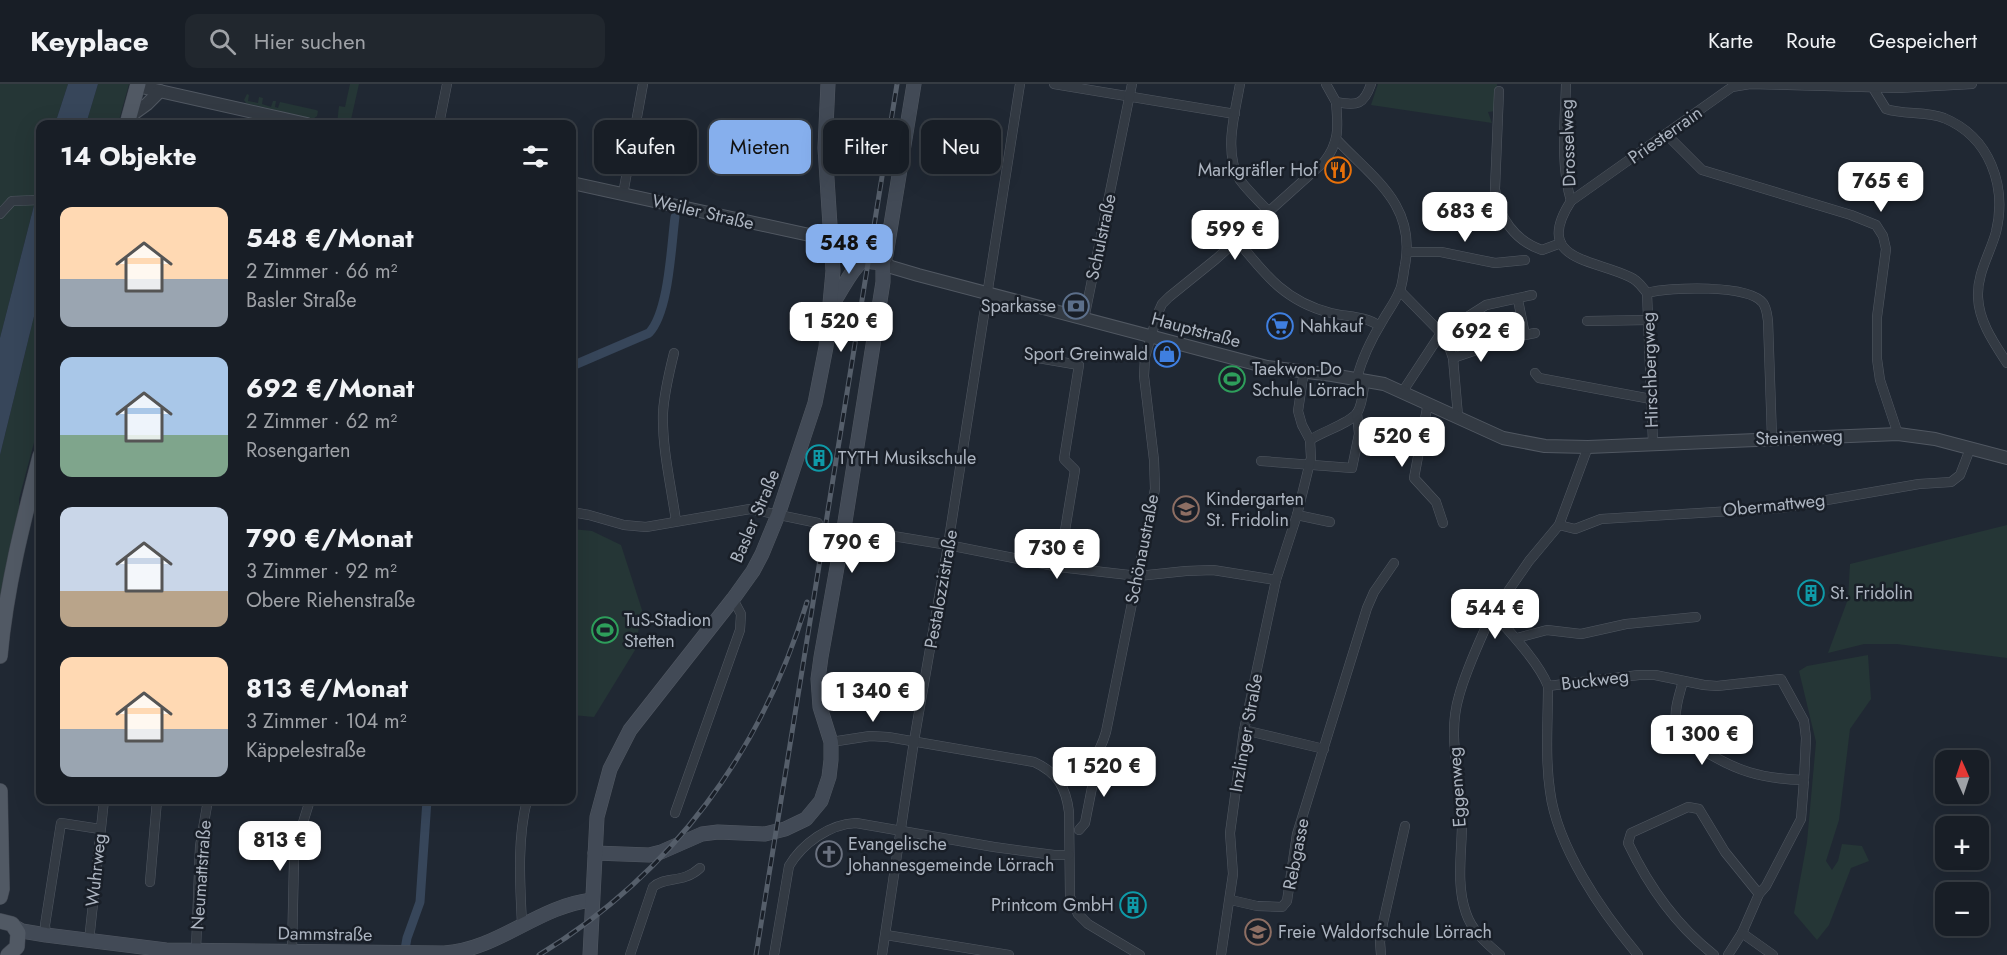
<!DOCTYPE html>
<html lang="de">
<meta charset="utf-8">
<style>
:root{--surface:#181e26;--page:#21272e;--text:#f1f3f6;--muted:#9fa2a7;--line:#363c43;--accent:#86afed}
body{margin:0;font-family:Jost,sans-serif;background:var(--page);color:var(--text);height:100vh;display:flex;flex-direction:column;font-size:22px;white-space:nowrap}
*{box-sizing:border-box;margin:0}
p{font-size:20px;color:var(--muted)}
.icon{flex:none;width:33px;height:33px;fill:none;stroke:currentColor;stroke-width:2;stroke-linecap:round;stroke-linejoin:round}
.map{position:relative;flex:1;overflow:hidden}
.drawer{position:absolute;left:36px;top:36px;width:540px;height:684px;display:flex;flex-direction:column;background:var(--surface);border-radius:12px;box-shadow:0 6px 24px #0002,0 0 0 2px var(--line)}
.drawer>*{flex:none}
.top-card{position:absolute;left:594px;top:36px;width:570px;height:54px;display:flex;gap:12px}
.needle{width:39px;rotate:357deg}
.tools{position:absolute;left:1935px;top:666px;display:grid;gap:12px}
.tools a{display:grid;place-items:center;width:54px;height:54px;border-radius:12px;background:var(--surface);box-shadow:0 6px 24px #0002,0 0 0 2px var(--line);font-size:30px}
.price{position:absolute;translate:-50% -51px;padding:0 14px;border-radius:12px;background:#fff;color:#222;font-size:20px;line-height:39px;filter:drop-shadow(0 2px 3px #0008)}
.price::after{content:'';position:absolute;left:50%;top:36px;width:18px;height:14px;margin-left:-9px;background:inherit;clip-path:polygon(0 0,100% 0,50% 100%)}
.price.selected{background:var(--accent);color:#111}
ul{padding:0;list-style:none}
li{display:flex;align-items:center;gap:18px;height:150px;padding:0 24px}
li span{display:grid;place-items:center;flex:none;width:168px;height:120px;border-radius:12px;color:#555}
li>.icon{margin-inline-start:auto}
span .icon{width:72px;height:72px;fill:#fffc;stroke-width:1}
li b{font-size:26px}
h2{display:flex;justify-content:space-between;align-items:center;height:72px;padding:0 24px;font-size:26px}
.pill{padding:0 21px;border-radius:12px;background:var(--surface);box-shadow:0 6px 24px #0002,0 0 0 2px var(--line);font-size:21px;line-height:54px}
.pill.selected{background:var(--accent);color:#111}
header{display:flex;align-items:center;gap:36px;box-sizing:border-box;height:84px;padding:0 30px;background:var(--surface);border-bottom:2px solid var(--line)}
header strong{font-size:28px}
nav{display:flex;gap:33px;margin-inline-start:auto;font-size:21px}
.search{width:420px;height:54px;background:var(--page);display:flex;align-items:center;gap:15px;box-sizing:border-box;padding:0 21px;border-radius:12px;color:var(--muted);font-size:22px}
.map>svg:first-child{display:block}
.green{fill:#253636}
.water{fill:#37465a}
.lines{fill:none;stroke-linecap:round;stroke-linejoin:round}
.canal{stroke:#37465a;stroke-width:9}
.minor-casing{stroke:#515862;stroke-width:10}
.tertiary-casing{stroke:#515862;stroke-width:14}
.secondary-casing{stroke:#515862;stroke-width:15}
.primary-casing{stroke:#3d434d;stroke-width:16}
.minor{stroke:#333a43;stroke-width:9}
.tertiary{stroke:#333a43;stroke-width:12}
.secondary{stroke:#424a56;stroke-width:14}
.primary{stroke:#515964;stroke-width:15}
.rail-casing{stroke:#555e6a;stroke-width:5}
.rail{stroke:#191f28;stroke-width:3;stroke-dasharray:9;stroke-linecap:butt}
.labels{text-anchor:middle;stroke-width:5;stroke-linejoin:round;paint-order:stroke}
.street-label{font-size:18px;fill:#adb5c1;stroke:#191f28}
.poi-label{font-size:18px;fill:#adb5c1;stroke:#191f28;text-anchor:start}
</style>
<header>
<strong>Keyplace</strong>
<div class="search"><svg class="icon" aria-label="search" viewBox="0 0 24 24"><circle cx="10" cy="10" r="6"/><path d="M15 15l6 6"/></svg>Hier suchen</div>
<nav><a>Karte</a><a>Route</a><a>Gespeichert</a></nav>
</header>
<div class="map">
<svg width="2007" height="871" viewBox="0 0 2007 871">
<rect width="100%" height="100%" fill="#202833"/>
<g class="green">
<polygon points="0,0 68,0 55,40 40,40 40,98 0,254"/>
<polygon points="98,0 129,0 118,40 86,40"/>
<polygon points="350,0 359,0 350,40 337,40 339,22 345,23"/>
<polygon points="1378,0 1497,0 1496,27 1488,28 1492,39 1371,21"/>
<polygon points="247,10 249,11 248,17 258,19 259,13 263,14 262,20 271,23 273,17 276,17 275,23 278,24 280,18 316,26 318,27 317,32 313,35 246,19 244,16"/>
<polygon points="40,208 40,336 19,415 19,430 0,521 0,371"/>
<polygon points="2007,441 2007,574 1897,560 1864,560 1828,569 1848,515 1850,480"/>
<polygon points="572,445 592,447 621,461 642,526 635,566 594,633 572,631"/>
<polygon points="1868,571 1871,615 1850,645 1839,736 1826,777 1832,786 1838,777 1842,760 1862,762 1869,777 1851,784 1829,841 1817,856 1794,829 1807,758 1816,658 1799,587 1807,582"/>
</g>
<g class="water">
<polygon points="68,0 98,0 86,40 55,40"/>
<polygon points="40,98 40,208 0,371 0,254"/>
</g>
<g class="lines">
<g class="canal">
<path d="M572,282l77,-33c20,-21 22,-86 26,-116"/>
<polyline points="404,871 407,854 420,818 427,716"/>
</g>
<g class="minor-casing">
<g id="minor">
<polyline points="1054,0 1235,30"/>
<path d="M1240,0c-5,29 -17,69 0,96 8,11 19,21 28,31"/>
<path d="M1326,0l10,18c21,4 28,3 35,-18"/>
<path d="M1566,0c-1,39 -6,79 5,117"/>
<path d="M1873,0v4l13,21c19,6 39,2 58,9 46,19 63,68 52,114 -6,22 -19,41 -18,65 1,25 16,46 29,66"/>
<path d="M1499,7l-4,98c3,28 20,52 47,61l19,-7"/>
<polyline points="439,40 447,0"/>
<polyline points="1666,50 1702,86 1851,131 1876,141 1883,152 1886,165 1877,233 1877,275 1880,296 1898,350"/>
<path d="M1337,56c37,39 79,65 68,125 -2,9 -2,20 -6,27 -4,10 -11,19 -16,28 -11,18 -21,38 -26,58"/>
<polyline points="623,110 643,0"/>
<polyline points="0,130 12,117 40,116"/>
<path d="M1237,156c28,35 49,62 94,73 16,4 35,3 48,13"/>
<polyline points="1407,168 1441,168 1495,179 1525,176"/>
<polyline points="1400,207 1446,254 1453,274 1458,332"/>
<path d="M1647,209c23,-6 101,-9 116,10 4,6 4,12 5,18l4,117"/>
<polyline points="1518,216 1525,251 1535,249"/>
<polyline points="1084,235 1132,0"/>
<polyline points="1587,237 1649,236"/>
<polyline points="1444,252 1456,240 1486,221 1532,211"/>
<path d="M674,269c-5,20 -10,40 -11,60 -1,36 8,72 13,108"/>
<polyline points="1038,274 1079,281 1064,375 1075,386 1059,483"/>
<polyline points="1453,274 1500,258"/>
<polyline points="1535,289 1539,294 1651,315"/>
<polyline points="1403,307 1441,249"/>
<polyline points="1428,319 1414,394 1436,418 1443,439"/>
<path d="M1310,356c13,-9 39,-16 47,-27 6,-9 6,-23 8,-33"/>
<path d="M1653,359l-6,-150c-5,-6 -9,-13 -17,-16 -36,-18 -98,-16 -59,-76l161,-114 18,-3 148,4 74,-4"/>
<path d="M1588,363l-29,78 -30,36 -36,52c17,19 46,50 55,73 0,35 -3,71 2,105 7,56 52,121 88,164"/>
<polyline points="1261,377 1352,384 1359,350 1357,329"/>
<polyline points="572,428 589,431 624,441 646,443 750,425 818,439"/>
<polyline points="1297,431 1330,438"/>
<polyline points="1559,441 1575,445 1601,435 1781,424 1919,400 1951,398 1960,391 1970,365"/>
<polyline points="844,444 948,461 1059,483 1138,492 1186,487 1213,486 1276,496"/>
<path d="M1493,529l-4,7c-11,25 -23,50 -30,76 -12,40 1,78 3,118 1,34 -7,67 4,99 6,18 20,30 34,42"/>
<polyline points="1517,554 1547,546 1581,550 1626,540 1696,533"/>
<path d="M1683,597c-3,12 -9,28 -7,40 2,12 15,21 24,27 35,23 62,31 104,32"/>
<polyline points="1548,602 1639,591 1655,591 1704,601 1717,602 1781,595 1804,637 1806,654 1804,696 1801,735 1766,802 1759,810 1742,849 1728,871"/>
<polyline points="1244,646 1324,665"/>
<path d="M831,658l39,-6 18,1 146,25c24,11 32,26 35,50l1,85 8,17 10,10 52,31"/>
<path d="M1059,695c27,-17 37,-13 47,-47l49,-243 -1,-29 -10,-84 1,-19 13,-44 4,-9 7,-7 47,-38 108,-97c16,-20 14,-36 12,-60"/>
<polyline points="675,729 740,546 741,530 733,515"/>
<polyline points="1079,746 1085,739 1097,678 1095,674"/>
<polyline points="150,798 157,716"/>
<polyline points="1231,816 1257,822 1282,823 1287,817 1297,750 1367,524 1374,508 1394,479"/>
<path d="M522,840c-2,-41 -5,-84 5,-124"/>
<polyline points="1742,849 1773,871"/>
<polyline points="46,851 45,841 61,739 100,745"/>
<polyline points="886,851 1009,871"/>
<polyline points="89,857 104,716"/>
<polyline points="196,866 200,762 208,716"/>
<polyline points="292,867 294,776 296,761 310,716"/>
<path d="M630,871l23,-68c11,-11 30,-3 47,-19"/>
<path d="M774,871l15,-89c13,-22 40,-42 67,-43l138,24 60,8h15"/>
<polyline points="882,871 914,657 948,461 1020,0"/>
<polyline points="1221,871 1233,790 1230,749 1244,646 1276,496 1297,431 1311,374 1310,356 1302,341 1298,327 1304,287"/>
<polyline points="1381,871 1380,858 1383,839 1405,742"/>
<path d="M1714,871c-37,-29 -66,-70 -86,-112l3,-10 57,-26 11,2 26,43 34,42"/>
</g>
</g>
<g class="tertiary-casing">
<g id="tertiary">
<polyline points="137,2 307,40"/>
<polyline points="129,33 147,20 160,7"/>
<polyline points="572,99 814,152 833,159"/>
<polyline points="883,177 891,183 918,191 1267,283 1332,291 1384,300 1503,354 1545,362 1588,363 1898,350 1935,355 2007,374"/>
</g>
</g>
<g class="secondary-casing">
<g id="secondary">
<path d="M833,159c14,8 34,24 50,18"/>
<path d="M831,222c11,-15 18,-34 32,-46"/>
<polyline points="595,769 649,771 661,768 702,750 718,748 765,750 785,745 806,735 821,717 829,693 831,676 831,658 820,623 818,595 821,573 844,444 883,198 883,177 886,171 914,0"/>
<path d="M15,843l7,4 24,4 120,15 278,3c54,-3 94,-47 148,-53"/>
<polyline points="590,871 597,733 610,685 630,646 733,515 753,487 762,470 778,431 815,319 826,263 833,187 825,64 828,0"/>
</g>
</g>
<g class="primary-casing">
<g id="primary">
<polyline points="127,40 138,0"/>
<path d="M0,572c6,-68 23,-134 40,-200"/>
<polyline points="0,707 2,805 0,813"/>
<polyline points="0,837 12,840 18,849 17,863 8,871"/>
</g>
</g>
<use href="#minor" class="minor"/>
<use href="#tertiary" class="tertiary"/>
<use href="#secondary" class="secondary"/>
<use href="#primary" class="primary"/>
<g class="rail-casing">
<g id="rail">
<path d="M539,871c134,-82 223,-204 268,-353"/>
<polyline points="756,871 897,0"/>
</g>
</g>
<use href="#rail" class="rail"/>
</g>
<defs>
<g id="restaurant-ring" transform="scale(1.35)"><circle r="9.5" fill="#191f28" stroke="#e8710a" stroke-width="1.5"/><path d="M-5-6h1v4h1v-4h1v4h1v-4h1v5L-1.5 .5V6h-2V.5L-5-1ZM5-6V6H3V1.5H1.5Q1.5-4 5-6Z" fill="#e8710a"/></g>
<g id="bank-ring" transform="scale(1.35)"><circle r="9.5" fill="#191f28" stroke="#5c6f8a" stroke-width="1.5"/><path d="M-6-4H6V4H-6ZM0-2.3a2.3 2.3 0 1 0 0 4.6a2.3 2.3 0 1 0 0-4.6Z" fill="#5c6f8a"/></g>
<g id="supermarket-ring" transform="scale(1.35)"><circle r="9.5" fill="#191f28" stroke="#3f7fe0" stroke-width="1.5"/><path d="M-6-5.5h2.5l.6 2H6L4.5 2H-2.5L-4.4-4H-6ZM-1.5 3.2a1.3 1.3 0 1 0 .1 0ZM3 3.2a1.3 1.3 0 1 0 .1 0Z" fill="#3f7fe0"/></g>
<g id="shop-ring" transform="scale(1.35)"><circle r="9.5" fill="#191f28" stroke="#3f7fe0" stroke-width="1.5"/><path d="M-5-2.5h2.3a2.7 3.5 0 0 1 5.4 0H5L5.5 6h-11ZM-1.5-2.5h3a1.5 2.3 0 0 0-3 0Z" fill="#3f7fe0"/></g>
<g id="stadium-ring" transform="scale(1.35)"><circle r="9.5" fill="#191f28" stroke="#2e9e5b" stroke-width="1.5"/><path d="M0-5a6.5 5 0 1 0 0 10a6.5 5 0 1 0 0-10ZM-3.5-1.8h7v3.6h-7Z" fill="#2e9e5b"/></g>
<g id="building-ring" transform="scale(1.35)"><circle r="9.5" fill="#191f28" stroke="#0f9aa8" stroke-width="1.5"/><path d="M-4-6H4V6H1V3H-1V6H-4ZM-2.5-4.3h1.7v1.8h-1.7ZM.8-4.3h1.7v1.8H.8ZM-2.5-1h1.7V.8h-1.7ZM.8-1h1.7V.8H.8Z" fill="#0f9aa8"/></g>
<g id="school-ring" transform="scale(1.35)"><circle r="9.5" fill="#191f28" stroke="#8d6e63" stroke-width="1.5"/><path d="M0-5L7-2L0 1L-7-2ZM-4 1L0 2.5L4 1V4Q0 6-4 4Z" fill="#8d6e63"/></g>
<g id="church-ring" transform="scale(1.35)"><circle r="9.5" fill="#191f28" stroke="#6b7280" stroke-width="1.5"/><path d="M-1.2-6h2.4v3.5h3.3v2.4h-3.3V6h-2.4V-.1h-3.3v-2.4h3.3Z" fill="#6b7280"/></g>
</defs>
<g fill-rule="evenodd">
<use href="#restaurant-ring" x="1338" y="86"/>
<use href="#bank-ring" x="1076" y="222"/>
<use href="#supermarket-ring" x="1280" y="242"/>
<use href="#shop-ring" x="1167" y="270"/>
<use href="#stadium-ring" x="1232" y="295"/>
<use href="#building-ring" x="819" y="374"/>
<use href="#school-ring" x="1186" y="425"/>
<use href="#building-ring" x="1811" y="509"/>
<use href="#stadium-ring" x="605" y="546"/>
<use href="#church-ring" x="829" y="770"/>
<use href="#building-ring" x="1133" y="821"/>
<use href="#school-ring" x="1258" y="848"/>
</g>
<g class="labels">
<g class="street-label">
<text transform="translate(1665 51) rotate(-35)" y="6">Priesterrain</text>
<text transform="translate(1568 59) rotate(-92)" y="6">Drosselweg</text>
<text transform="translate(703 128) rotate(13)" y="6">Weiler Straße</text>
<text transform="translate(1101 153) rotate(-78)" y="6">Schulstraße</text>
<text transform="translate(1196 246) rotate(15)" y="6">Hauptstraße</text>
<text transform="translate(1650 286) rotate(-92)" y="6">Hirschbergweg</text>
<text transform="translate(1799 353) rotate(-2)" y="6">Steinenweg</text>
<text transform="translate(1774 421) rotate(-6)" y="6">Obermattweg</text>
<text transform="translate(755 432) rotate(-67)" y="6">Basler Straße</text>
<text transform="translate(1142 465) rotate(-79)" y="6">Schönaustraße</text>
<text transform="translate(941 505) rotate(-80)" y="6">Pestalozzistraße</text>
<text transform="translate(1595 596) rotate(-7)" y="6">Buckweg</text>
<text transform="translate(1246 649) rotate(-80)" y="6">Inzlinger Straße</text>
<text transform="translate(1457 703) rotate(-94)" y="6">Eggenweg</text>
<text transform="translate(1296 770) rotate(-79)" y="6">Rebgasse</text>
<text transform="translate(96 786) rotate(-84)" y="6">Wuhrweg</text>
<text transform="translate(201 791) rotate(-86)" y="6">Neumattstraße</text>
<text transform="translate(325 850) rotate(1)" y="6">Dammstraße</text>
</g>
<g class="poi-label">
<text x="1318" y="92" text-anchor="end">Markgräfler Hof</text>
<text x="1056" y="228" text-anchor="end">Sparkasse</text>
<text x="1300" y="248">Nahkauf</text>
<text x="1148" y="276" text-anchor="end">Sport Greinwald</text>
<text x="1252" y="291">Taekwon-Do<tspan x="1252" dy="21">Schule Lörrach</tspan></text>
<text x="838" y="380">TYTH Musikschule</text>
<text x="1206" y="421">Kindergarten<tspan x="1206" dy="21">St. Fridolin</tspan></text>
<text x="1830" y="515">St. Fridolin</text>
<text x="624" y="542">TuS-Stadion<tspan x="624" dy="21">Stetten</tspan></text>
<text x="848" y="766">Evangelische<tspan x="848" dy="21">Johannesgemeinde Lörrach</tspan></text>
<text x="1114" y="827" text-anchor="end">Printcom GmbH</text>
<text x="1278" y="854">Freie Waldorfschule Lörrach</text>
</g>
</g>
</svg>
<div class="tools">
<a><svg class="needle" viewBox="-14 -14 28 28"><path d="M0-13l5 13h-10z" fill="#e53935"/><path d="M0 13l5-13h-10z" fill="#9fa2a7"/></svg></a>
<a>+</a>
<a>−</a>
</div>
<b class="price" style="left:1881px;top:129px">765 €</b>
<b class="price" style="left:1465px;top:159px">683 €</b>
<b class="price" style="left:1235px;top:177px">599 €</b>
<b class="price selected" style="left:849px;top:191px">548 €</b>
<b class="price" style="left:841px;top:269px">1 520 €</b>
<b class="price" style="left:1481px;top:279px">692 €</b>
<b class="price" style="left:1402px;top:384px">520 €</b>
<b class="price" style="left:852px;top:490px">790 €</b>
<b class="price" style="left:1057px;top:496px">730 €</b>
<b class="price" style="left:1495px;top:556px">544 €</b>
<b class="price" style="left:873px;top:639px">1 340 €</b>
<b class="price" style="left:1702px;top:682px">1 300 €</b>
<b class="price" style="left:1104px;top:714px">1 520 €</b>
<b class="price" style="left:280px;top:788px">813 €</b>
<div class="top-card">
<a class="pill">Kaufen</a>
<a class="pill selected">Mieten</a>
<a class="pill">Filter</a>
<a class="pill">Neu</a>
</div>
<section class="drawer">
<h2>14 Objekte<svg class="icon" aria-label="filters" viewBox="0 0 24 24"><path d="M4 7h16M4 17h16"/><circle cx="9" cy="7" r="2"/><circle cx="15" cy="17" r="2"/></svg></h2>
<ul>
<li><span style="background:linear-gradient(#ffd9b3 60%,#9aa5b1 0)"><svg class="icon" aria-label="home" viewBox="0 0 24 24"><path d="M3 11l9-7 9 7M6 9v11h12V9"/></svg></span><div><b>548 €/Monat</b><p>2 Zimmer · 66 m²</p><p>Basler Straße</p></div></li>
<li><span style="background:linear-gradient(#a9c7e8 65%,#7fa58c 0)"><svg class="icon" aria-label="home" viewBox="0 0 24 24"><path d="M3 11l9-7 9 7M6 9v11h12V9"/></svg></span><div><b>692 €/Monat</b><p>2 Zimmer · 62 m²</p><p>Rosengarten</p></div></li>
<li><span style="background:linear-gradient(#c9d6e8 70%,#b9a48a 0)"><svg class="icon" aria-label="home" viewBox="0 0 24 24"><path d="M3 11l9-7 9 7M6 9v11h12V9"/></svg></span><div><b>790 €/Monat</b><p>3 Zimmer · 92 m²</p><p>Obere Riehenstraße</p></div></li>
<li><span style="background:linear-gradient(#ffd9b3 60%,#9aa5b1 0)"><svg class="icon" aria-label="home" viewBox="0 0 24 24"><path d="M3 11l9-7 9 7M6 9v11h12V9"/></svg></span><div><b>813 €/Monat</b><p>3 Zimmer · 104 m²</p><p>Käppelestraße</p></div></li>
</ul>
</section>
</div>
